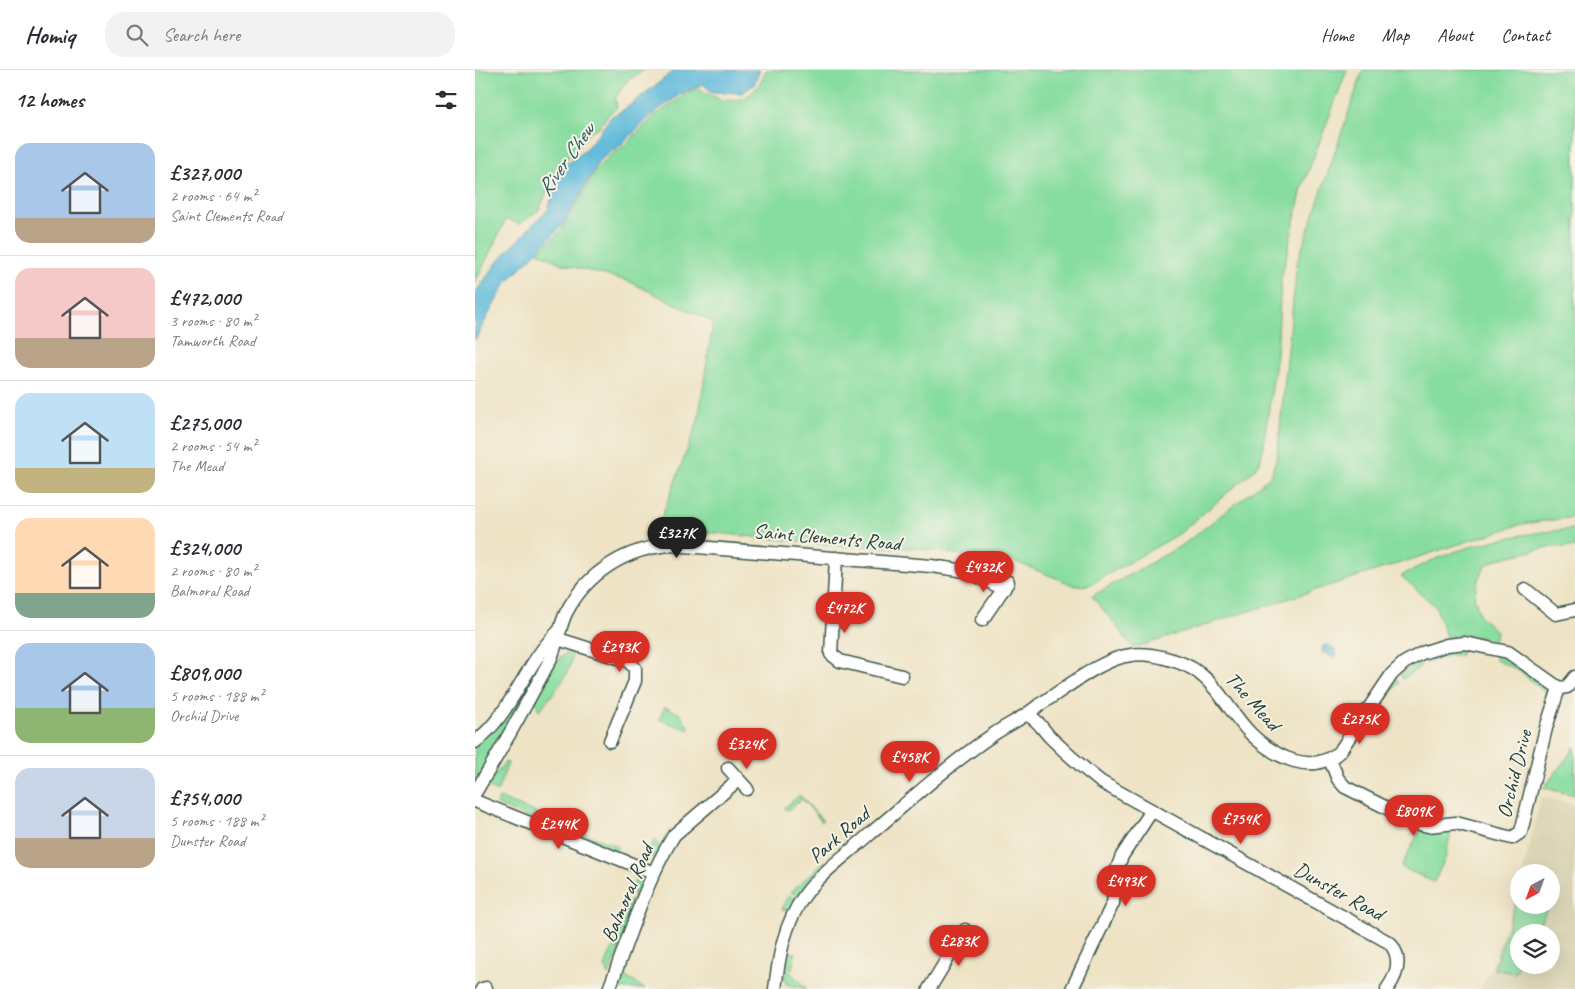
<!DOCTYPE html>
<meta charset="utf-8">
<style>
:root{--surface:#fff;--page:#f2f2f3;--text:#2b2b33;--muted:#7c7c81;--line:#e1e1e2;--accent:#d93025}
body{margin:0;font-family:Caveat,sans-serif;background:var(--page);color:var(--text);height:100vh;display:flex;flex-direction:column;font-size:19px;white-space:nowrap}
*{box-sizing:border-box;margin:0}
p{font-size:16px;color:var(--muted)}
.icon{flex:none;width:28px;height:28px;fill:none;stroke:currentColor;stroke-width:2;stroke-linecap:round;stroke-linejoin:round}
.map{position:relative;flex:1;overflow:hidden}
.drawer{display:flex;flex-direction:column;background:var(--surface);width:475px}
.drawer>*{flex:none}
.needle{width:32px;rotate:221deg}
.fabs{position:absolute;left:1035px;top:794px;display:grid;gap:10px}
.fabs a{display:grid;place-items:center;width:50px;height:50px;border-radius:50%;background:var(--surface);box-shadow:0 5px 20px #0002;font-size:25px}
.price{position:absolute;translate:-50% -42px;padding:0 11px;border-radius:18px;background:var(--accent);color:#fff;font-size:16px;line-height:32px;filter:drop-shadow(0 1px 2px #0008)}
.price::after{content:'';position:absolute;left:50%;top:30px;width:15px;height:11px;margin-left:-8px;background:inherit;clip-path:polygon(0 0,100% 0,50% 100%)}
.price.current{background:#222;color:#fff}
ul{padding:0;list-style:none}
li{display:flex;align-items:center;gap:15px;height:125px;padding:0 15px}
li+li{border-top:1px solid var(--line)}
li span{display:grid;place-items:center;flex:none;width:140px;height:100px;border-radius:15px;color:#555}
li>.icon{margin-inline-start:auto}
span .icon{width:60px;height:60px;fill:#fffc;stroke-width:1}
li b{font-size:21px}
h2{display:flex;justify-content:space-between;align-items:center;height:60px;padding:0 15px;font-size:21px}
header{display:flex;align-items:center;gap:30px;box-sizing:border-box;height:70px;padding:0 25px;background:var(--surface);border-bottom:1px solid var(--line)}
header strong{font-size:24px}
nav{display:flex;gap:28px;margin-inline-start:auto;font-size:18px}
.search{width:350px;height:45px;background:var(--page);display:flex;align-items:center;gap:12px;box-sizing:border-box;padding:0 18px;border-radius:20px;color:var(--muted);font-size:19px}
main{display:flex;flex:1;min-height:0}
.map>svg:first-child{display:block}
.built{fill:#dcd5b5;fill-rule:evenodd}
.green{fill:#87dd9f;stroke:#538d6a}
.water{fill:#5bb9da;stroke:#3d7b87}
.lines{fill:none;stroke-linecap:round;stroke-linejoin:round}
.minor-casing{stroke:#3e564a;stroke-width:15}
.minor{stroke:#fff;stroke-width:12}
.labels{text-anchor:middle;stroke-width:4;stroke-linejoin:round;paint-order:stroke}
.street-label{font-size:21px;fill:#1f3d34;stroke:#f7f3e8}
.water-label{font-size:22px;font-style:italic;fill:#2e5c5e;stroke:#f7f3e8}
</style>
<header>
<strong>Homiq</strong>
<div class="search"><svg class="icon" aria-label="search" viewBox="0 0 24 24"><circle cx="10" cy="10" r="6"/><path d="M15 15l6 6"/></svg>Search here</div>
<nav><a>Home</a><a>Map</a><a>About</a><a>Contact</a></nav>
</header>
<main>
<section class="drawer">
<h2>12 homes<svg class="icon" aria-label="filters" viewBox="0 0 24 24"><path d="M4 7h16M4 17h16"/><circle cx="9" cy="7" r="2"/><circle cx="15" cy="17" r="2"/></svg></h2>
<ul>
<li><span style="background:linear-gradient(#a9c7e8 75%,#b9a48a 0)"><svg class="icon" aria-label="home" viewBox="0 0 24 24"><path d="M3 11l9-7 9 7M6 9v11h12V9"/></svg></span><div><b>£327,000</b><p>2 rooms · 64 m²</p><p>Saint Clements Road</p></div></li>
<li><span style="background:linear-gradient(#f6c9c9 70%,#b9a48a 0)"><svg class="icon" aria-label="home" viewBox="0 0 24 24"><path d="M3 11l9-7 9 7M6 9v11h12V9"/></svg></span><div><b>£472,000</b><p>3 rooms · 80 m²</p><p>Tamworth Road</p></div></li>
<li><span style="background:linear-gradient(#bfe0f5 75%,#c2b280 0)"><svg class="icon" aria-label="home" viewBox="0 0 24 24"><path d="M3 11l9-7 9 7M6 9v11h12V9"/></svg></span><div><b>£275,000</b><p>2 rooms · 54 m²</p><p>The Mead</p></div></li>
<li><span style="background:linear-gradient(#ffd9b3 75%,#7fa58c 0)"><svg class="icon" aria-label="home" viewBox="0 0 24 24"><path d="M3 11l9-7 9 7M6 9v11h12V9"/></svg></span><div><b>£324,000</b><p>2 rooms · 80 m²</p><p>Balmoral Road</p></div></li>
<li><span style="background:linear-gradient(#a9c7e8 65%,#8fb573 0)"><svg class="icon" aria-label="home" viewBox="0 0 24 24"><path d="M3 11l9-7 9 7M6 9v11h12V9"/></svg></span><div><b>£809,000</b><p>5 rooms · 188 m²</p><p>Orchid Drive</p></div></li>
<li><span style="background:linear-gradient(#c9d6e8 70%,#b9a48a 0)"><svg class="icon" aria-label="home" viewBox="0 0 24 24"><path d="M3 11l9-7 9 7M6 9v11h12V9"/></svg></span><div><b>£754,000</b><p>5 rooms · 188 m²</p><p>Dunster Road</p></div></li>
</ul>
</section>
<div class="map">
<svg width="1100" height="919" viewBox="0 0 1100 919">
<rect width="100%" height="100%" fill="#f7f3e8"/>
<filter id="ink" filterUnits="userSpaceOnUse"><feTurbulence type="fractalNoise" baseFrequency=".02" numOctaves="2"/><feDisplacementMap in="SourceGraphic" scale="10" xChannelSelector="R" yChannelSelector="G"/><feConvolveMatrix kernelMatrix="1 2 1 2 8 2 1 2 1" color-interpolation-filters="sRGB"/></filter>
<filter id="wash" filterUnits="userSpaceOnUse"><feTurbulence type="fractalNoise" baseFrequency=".0096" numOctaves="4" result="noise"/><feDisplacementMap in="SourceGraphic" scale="20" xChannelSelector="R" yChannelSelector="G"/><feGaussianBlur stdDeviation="1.12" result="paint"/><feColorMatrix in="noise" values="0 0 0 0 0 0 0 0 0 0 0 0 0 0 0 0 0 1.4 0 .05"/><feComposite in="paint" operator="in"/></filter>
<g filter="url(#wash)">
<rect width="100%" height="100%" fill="#eee3c5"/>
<path class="built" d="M1066,727l34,8v184h-95l9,-16 30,-85v17h32v-33h-28zM1044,862h32v33h-32z"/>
<g class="green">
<polygon points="0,0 169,0 152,11 140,28 142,37 133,45 125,56 114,62 100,82 89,91 81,100 64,140 45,154 31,149 0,213"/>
<path d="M291,0h581l-45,118 -21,91 -4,76 -16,105 -8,11 -74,63 -90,51 -13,1 -78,-31h-37l-45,-7 -74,-2 -184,-19 40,-106 15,-99 -85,-41 -66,-17 -24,-12 23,-21 35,-61 10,-11 19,-14 28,-28 36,-25 10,-4c27,20 55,17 67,-18z"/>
<polygon points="888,0 1100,0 1100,447 1047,454 659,578 617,526 709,474 795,407 802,387 822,193"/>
<path d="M1100,459v18h-26l-51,12 -12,6 -8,15 -4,16 6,20 16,15 -1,9 -25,-4 -24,1 -10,-30 -35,-31c52,-30 115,-43 174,-47z"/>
<polygon points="69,579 74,582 0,712 0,677"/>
<polygon points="103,579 152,595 157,605 103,585"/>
<polygon points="974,580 985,580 986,585 975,585 951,593 951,587"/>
<path d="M93,582l4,1c0,22 -20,41 -33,58l-4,-12 22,-39z"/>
<polygon points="1021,583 1058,605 1075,620 1075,627 1044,600 1020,590"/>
<polygon points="943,591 946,596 928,609 925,603"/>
<polygon points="920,608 924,612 906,636 901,635"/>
<polygon points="190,637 205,644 214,657 213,660 184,649"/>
<polygon points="1100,677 1100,725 1069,718"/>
<polygon points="30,692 33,693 22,722 11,716"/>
<polygon points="325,725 348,751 347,752 327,729 313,740 309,738"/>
<polygon points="24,728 62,743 59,750 22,735"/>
<polygon points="94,757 117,766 115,772 92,763"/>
<polygon points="977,758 970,789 959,812 926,797 945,760"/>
<polygon points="119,767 142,776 142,783 117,773"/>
<polygon points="180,770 187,780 182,789 171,783"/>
<polygon points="349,792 353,794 323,826 316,822"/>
<polygon points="163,804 169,811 160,837 158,816"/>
<polygon points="314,825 321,830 314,840 307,839"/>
<polygon points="156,829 159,843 145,878 139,875"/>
<polygon points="1042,829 1044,829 1044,835 1064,835 1073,838 1060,862 1044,862 1044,894 1040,903 1019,899"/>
<polygon points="138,877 145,879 134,905 130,896"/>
<polygon points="313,882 320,883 317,900 311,894"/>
<polygon points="310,897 332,919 311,914 309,909"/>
<polygon points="148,905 170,919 145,919"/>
</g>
<g class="water">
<polygon points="200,0 285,0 279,15 267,23 237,22 228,14 206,24 179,43 147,74 125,90 87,156 30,214 0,270 0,223 24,190 74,138 73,136 85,113 83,103 86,98 110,80 137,46 150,39"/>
<polygon points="853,575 862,581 860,588 847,582 848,576"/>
</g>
</g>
<g filter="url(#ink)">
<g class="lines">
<g class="minor-casing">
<g id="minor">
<polyline points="361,488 356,584 365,591 427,606"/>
<polyline points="1050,519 1081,544 1100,540"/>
<polyline points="507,550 533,512"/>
<polyline points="83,569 153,591 160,598 160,611 135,671"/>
<path d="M552,645c11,4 15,14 23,22 16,16 33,31 51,45l289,161c12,15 8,31 -3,46"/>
<path d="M0,672c38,-29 50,-80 85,-112"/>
<polyline points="855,690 863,709 870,717 944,754 953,756 981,753 1037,768 1046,762 1071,658 1084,618"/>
<polyline points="253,698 272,719"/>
<path d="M0,723c26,-43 51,-88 75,-133 7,-15 9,-32 16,-47 21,-41 62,-66 107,-68l258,21 35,5 38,18"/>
<polyline points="0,731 179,803"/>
<polyline points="7,919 11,918"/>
<path d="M134,919c20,-51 36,-107 65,-154l64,-55"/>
<path d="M300,919c4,-34 9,-64 29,-93 17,-24 44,-42 66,-62 39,-33 82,-72 124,-100 15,-10 31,-17 45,-29 25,-15 63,-47 92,-50 19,-3 53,6 68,18 21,16 33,42 52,61 24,23 61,43 89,17l52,-77 12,-11 18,-10 25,-8 18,-2 43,9 51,36 8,-1 8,-10"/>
<polyline points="454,919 490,860"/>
<polyline points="597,919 638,833 643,796 647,786 676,742"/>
</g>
</g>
<use href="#minor" class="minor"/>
</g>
</g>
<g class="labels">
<g class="street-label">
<text transform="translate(352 467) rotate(5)" y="7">Saint Clements Road</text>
<text transform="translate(778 631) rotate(48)" y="7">The Mead</text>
<text transform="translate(1039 704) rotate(-76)" y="7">Orchid Drive</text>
<text transform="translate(364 765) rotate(-41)" y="7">Park Road</text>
<text transform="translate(864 821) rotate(29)" y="7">Dunster Road</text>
<text transform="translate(152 823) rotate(-67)" y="7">Balmoral Road</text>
</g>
<g class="water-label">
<text transform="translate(90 89) rotate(-55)" y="8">River Chew</text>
</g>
</g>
</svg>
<div class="fabs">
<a><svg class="needle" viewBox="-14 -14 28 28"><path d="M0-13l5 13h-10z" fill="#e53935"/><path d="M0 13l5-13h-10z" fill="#7c7c81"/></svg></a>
<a><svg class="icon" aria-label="layers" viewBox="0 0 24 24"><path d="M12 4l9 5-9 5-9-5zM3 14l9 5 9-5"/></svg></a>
</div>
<b class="price current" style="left:202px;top:489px">£327K</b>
<b class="price" style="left:509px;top:523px">£432K</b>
<b class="price" style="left:370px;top:564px">£472K</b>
<b class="price" style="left:145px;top:603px">£293K</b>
<b class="price" style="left:885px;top:675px">£275K</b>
<b class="price" style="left:272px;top:700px">£324K</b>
<b class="price" style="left:435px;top:713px">£458K</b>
<b class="price" style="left:939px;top:767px">£809K</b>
<b class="price" style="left:766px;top:775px">£754K</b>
<b class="price" style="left:84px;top:780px">£244K</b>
<b class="price" style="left:651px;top:837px">£493K</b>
<b class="price" style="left:484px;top:897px">£283K</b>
</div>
</main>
